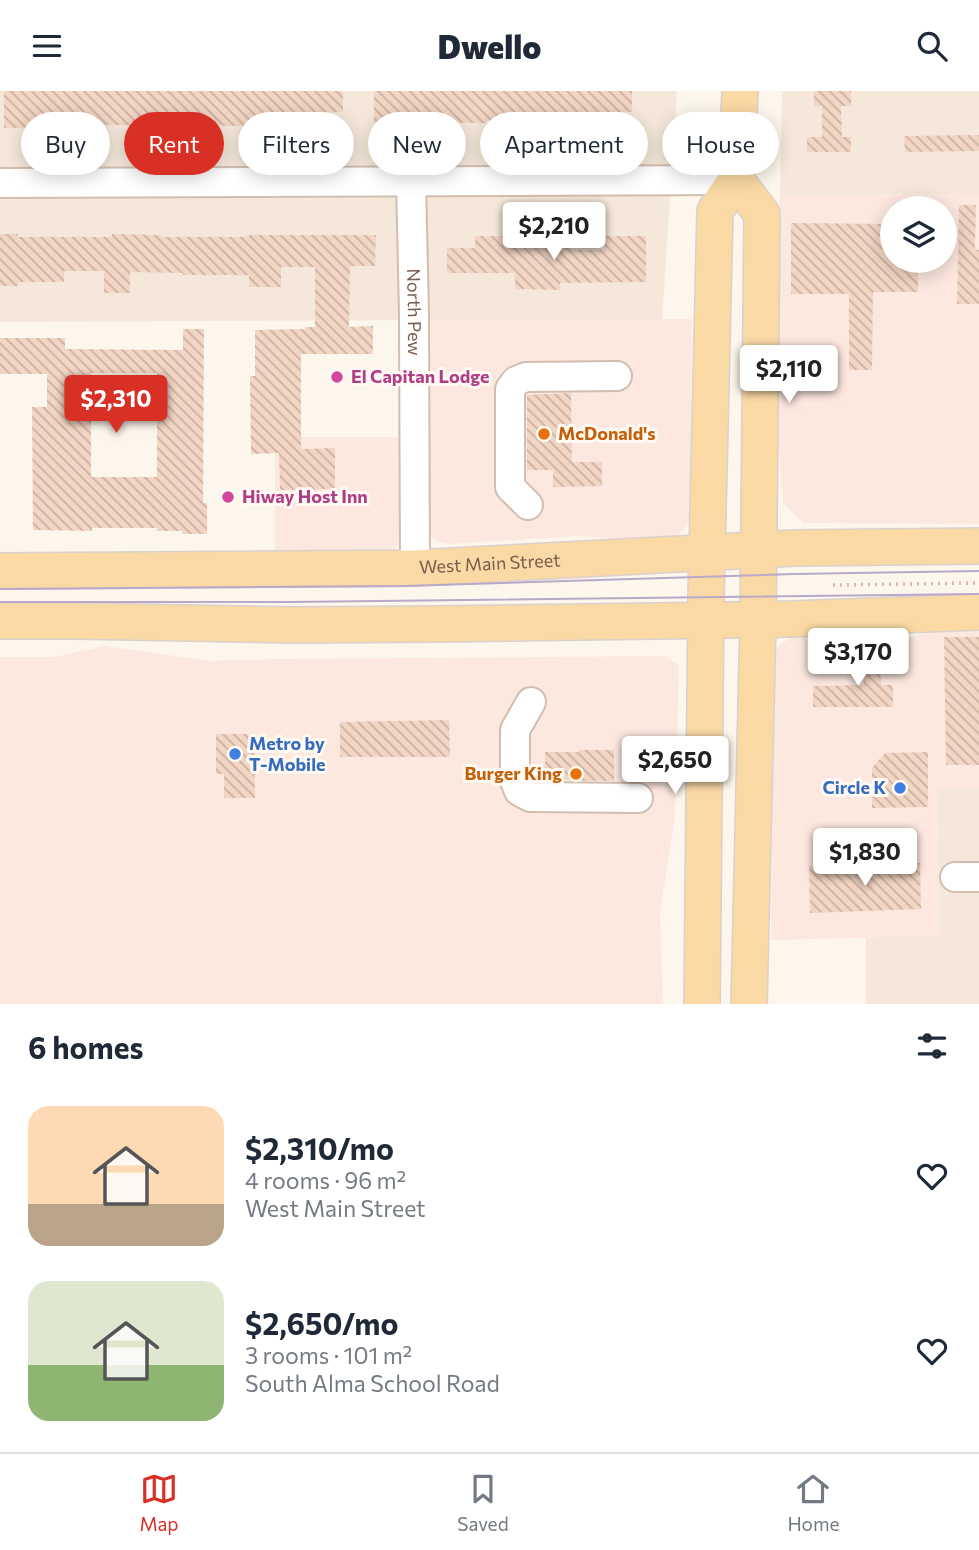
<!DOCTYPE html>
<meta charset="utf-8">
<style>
:root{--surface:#fff;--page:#f6f6f7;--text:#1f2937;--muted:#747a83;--line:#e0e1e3;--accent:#d93025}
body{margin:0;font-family:Commissioner,sans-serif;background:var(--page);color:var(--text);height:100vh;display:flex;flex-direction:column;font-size:26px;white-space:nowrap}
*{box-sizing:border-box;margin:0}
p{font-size:23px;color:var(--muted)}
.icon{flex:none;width:38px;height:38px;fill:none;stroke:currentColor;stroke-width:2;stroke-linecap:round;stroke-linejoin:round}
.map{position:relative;height:913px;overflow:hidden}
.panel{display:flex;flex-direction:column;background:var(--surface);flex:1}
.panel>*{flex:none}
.guide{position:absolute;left:21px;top:21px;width:938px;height:63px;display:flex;gap:14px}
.controls{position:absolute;left:880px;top:105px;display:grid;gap:14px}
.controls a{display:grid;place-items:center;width:77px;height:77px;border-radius:50%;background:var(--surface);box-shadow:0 4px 18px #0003;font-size:35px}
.price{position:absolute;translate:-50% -60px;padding:0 16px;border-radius:7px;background:#fff;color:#222;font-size:23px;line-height:46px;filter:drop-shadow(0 2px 4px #0008)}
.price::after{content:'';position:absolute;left:50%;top:42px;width:21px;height:16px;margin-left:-10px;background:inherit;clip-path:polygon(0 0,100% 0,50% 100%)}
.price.current{background:var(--accent);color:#fff}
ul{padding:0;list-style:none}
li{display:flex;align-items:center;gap:21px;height:175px;padding:0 28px}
li span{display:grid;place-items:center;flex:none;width:196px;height:140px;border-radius:21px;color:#555}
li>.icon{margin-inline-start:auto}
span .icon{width:84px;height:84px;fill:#fffc;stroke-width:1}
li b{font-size:30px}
h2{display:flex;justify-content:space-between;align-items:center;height:84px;padding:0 28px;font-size:30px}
.tag{padding:0 24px;border-radius:32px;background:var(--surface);box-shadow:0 4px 18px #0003;font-size:24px;line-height:63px}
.tag.current{background:var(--accent);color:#fff}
header{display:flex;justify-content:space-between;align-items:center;height:91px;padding:0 28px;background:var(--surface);font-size:32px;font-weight:800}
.tab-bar{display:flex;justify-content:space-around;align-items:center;height:98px;border-top:2px solid var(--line);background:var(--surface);font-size:19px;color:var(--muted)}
.tab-bar a{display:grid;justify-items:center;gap:4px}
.tab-bar .current{color:var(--accent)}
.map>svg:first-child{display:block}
.residential{fill:#f5e8da}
.commercial{fill:#fde8e0;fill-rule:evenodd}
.building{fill:url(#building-back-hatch);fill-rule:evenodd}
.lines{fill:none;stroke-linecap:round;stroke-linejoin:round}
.minor-casing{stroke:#d1beb0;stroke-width:32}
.major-casing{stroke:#dad1cd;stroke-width:38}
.path{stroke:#d9b8a5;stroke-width:3.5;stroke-dasharray:2 5;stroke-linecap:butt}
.minor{stroke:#fff;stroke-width:28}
.major{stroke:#fbd9a5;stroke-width:35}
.tram{stroke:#b9a8c9;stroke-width:2}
.hotel-dot{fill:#d1479c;stroke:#fffaf3;stroke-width:2.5}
.food-dot{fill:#e8710a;stroke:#fffaf3;stroke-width:2.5}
.shop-dot{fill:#3f7fe0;stroke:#fffaf3;stroke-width:2.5}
.labels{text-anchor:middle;stroke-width:6;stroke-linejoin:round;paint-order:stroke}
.street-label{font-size:18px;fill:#7a5c4d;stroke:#fffaf3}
.hotel-label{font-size:18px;font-weight:bold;fill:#b23c85;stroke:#fffaf3;text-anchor:start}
.food-label{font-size:18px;font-weight:bold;fill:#c56008;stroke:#fffaf3;text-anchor:start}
.shop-label{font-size:18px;font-weight:bold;fill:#366cbe;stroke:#fffaf3;text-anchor:start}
</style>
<header><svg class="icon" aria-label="menu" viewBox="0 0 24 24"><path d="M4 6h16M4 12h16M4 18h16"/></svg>Dwello<svg class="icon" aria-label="search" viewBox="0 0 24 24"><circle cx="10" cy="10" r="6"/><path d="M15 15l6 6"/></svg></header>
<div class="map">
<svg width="979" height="913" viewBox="0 0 979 913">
<defs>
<pattern id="building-back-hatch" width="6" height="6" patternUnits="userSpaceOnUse" patternTransform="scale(1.75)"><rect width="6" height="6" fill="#f3d5c3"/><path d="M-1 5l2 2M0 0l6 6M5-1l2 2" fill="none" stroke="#cab0a1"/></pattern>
</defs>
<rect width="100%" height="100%" fill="#fdf6ec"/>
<g class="residential">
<polygon points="0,0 677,0 662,228 0,231"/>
<polygon points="782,0 979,0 979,103 780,104"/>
<polygon points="979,698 979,913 866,913 866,846 939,844 937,699"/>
</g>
<g class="commercial">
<path d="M979,103v330l-176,-1 -20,-21 -7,-83 4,-224zM892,117h53v53h-53z"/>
<polygon points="427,228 692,228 690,427 687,435 673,449 662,452 581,445 448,453 439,451 434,448 429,442 427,433"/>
<polygon points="275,346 399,346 399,445 397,456 388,465 275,466"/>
<polygon points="979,536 979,698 937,699 939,845 771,849 774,560 782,552 791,547 798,546 836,554 887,553 932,540"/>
<polygon points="104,555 211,570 274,568 666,565 679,575 675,726 660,821 663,913 0,913 0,566 55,566"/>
</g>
<g class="building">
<polygon points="4,0 343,0 343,21 332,21 332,34 223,35 223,34 133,33 133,34 54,34 54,37 4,37"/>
<polygon points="374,0 632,0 632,21 616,21 616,33 589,33 589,30 486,30 486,32 374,31"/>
<polygon points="814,0 851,0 851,15 841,15 842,46 851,46 851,61 807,61 807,46 822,46 822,15 814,15"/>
<polygon points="979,44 979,60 905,61 904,45"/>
<polygon points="959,114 976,114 975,158 979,159 979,213 957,213"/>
<polygon points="791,132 892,133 892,170 918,170 918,201 873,201 872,279 849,279 849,203 791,203"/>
<polygon points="0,143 18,143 18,146 112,146 112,143 160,144 160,146 249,146 249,144 376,144 375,175 350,175 349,236 373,235 373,263 301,263 301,358 335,357 335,398 280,399 279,362 251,363 250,285 255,285 255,239 305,238 305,236 315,236 315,176 281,176 281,196 249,196 249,184 183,184 183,182 130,181 130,202 104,202 104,180 64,180 64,191 18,191 18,195 0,195"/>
<polygon points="475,145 505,145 505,157 551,156 551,145 570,145 571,159 604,159 604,145 646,145 646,191 560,192 560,199 515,198 515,182 447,182 447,157 475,157"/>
<path d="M183,238h21l-1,174h4v31h-25v-3h-25v-3h-65v3l-59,-1 -1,-123h15v-33h-47v-36h65v11l118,1zM91,282h66v104h-66z"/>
<polygon points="571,302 572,371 602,371 602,395 553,396 553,379 527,379 527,304"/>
<polygon points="944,546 979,546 979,674 946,674"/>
<polygon points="879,557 881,594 893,594 893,616 813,616 813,595 864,594 862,558"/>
<polygon points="449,629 450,666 340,666 340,631"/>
<polygon points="216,643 254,643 255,707 224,707 224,683 216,683"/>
<polygon points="579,659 614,659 614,690 537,689 537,675 545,675 545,661 579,661"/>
<polygon points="928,661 928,716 872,717 872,677 885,662"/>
<polygon points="920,772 921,818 810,822 809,775"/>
</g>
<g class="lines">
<g class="minor-casing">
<g id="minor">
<path id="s1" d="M411,90l3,133 1,254"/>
<polyline points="0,92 736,89"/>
<polyline points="528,414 510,396 510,298 516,290 526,286 617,285"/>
<polyline points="531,611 515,639 515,690 519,700 530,706 638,707"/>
<polyline points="955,786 979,786"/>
</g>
</g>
<g class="major-casing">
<g id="major">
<polyline points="736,89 762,123 758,529 749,913"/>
<path id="s2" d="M0,480l415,-3 379,-20 185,-2"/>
<polyline points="0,530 78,530 294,534 436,533 793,528 979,521"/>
<polyline points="702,913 706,506 715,120 736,89 740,0"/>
</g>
</g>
<polyline class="path" points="833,494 977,492"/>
<use href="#minor" class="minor"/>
<use href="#major" class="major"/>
<g class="tram">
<polyline points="0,498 405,495 794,483 979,480"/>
<polyline points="0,511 291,511 979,503"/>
</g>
</g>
<g class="hotel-dot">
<circle cx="337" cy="286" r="7"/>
<circle cx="228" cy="406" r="7"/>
</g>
<g class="food-dot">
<circle cx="544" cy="343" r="7"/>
<circle cx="576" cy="683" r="7"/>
</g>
<g class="shop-dot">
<circle cx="235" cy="663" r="7"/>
<circle cx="900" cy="697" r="7"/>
</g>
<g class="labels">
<g class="street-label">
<text dy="6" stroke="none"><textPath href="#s1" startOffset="131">North Pew</textPath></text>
<text dy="6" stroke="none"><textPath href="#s2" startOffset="490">West Main Street</textPath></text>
</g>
<g class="hotel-label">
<text x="351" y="292">El Capitan Lodge</text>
<text x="242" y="412">Hiway Host Inn</text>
</g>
<g class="food-label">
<text x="558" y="349">McDonald's</text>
<text x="562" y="689" text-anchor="end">Burger King</text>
</g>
<g class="shop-label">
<text x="249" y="659">Metro by<tspan x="249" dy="21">T-Mobile</tspan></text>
<text x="886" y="703" text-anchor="end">Circle K</text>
</g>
</g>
</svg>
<div class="controls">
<a><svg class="icon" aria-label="layers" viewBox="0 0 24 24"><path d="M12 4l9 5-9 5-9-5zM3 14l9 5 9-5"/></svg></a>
</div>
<b class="price" style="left:554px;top:171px">$2,210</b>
<b class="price" style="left:789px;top:314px">$2,110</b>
<b class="price current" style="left:116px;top:344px">$2,310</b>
<b class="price" style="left:858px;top:597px">$3,170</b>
<b class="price" style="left:675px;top:705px">$2,650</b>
<b class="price" style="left:865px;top:797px">$1,830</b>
<div class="guide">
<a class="tag">Buy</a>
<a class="tag current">Rent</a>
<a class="tag">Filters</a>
<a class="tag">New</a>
<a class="tag">Apartment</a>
<a class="tag">House</a>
</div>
</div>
<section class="panel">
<h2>6 homes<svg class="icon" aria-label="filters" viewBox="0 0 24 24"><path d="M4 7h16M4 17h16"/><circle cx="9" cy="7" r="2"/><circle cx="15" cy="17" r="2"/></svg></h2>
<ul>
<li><span style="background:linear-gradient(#ffd9b3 70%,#b9a48a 0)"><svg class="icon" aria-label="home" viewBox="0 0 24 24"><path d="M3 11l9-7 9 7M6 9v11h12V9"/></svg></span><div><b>$2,310/mo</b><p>4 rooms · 96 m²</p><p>West Main Street</p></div><svg class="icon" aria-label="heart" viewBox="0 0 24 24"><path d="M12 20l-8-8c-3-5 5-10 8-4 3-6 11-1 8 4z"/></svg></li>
<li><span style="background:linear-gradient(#dfe7d0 60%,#8fb573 0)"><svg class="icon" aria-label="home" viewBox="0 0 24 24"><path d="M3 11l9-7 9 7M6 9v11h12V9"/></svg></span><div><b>$2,650/mo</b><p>3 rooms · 101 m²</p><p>South Alma School Road</p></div><svg class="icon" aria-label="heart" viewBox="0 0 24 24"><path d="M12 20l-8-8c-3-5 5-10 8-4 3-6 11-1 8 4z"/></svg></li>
</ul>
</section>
<nav class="tab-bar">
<a class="current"><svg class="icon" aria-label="map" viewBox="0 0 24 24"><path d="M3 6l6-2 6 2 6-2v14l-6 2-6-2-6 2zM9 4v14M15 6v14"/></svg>Map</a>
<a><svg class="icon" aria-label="saved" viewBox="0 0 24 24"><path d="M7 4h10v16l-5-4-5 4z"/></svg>Saved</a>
<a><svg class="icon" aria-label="home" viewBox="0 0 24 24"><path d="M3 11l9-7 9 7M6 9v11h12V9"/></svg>Home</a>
</nav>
